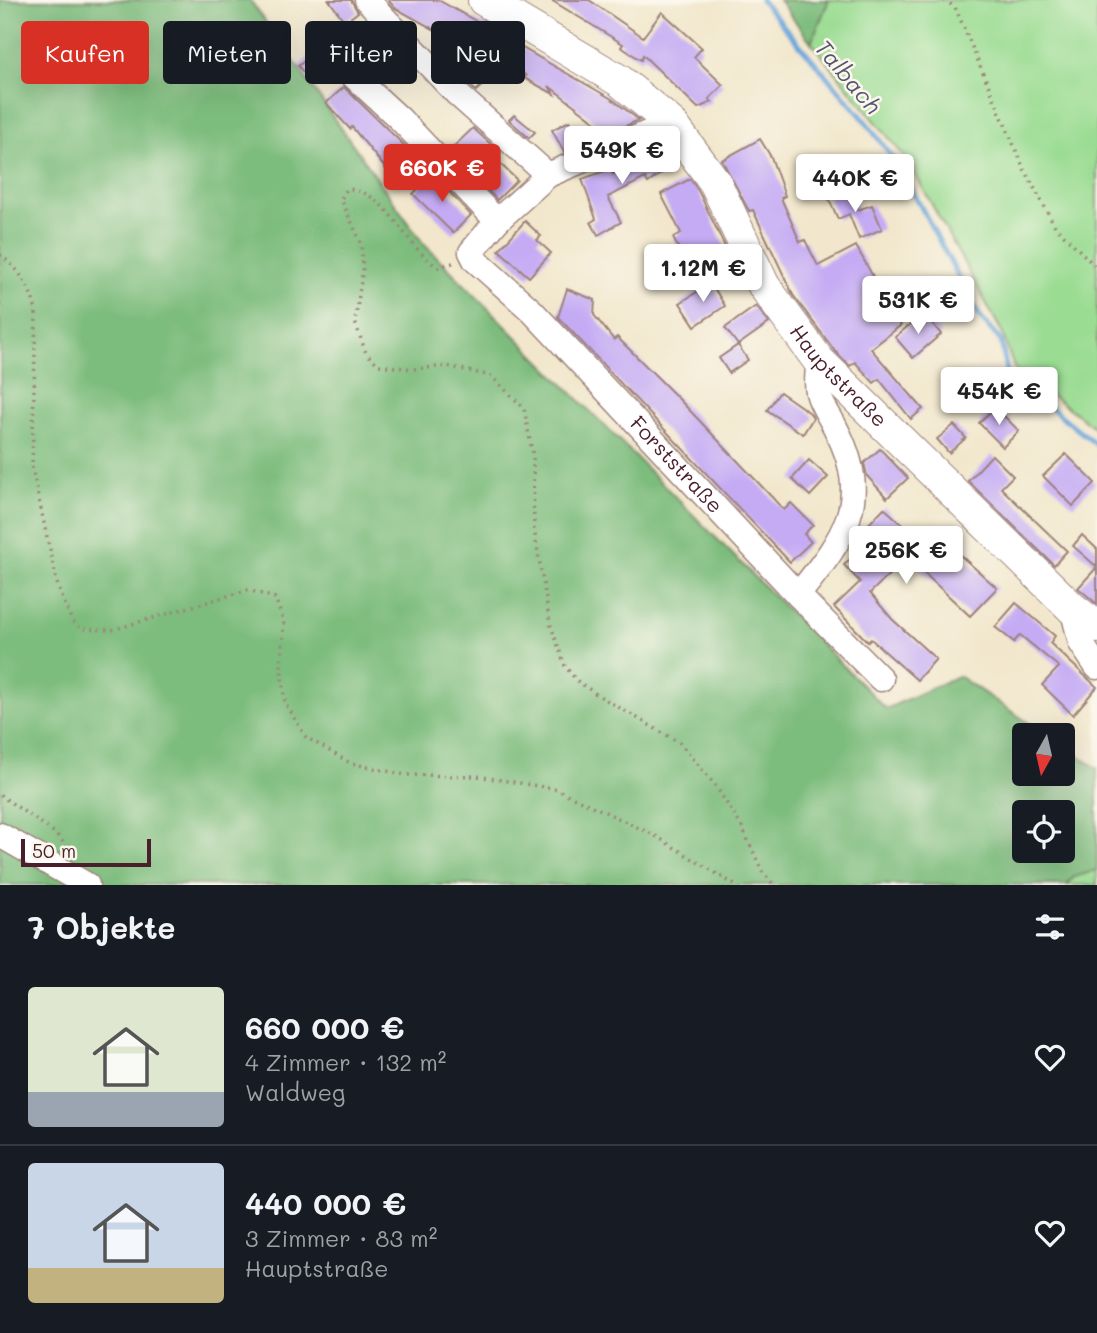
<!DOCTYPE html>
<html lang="de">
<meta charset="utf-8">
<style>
:root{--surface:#171b24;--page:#242831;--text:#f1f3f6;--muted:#9ea1a6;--line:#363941;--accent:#d93025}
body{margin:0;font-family:Mali,sans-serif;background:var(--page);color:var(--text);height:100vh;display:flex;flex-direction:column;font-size:26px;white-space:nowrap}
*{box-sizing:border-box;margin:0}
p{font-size:23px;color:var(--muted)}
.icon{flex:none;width:38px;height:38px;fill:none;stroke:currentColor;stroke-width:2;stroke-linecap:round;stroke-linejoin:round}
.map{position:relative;height:885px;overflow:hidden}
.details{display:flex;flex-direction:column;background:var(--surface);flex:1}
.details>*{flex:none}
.top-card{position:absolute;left:21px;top:21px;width:700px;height:63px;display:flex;gap:14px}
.needle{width:46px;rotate:188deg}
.fabs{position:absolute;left:1012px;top:723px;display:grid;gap:14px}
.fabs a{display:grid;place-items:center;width:63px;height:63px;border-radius:7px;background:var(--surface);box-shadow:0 7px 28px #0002;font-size:35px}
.scale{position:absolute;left:21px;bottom:18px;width:130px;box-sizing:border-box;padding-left:7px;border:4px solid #4a1f2b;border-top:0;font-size:19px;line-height:24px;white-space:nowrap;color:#4a1f2b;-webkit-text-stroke:5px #fbf7ec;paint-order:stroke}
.price{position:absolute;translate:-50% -60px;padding:0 16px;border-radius:7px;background:#fff;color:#222;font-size:23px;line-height:46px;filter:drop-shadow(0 2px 4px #0008)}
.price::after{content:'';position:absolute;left:50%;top:42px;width:21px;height:16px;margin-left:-10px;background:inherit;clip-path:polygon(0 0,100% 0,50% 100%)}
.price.selected{background:var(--accent);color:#fff}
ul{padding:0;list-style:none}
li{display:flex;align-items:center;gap:21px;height:175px;padding:0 28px}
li+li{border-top:2px solid var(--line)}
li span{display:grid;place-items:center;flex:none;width:196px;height:140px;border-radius:7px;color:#555}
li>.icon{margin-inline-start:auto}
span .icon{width:84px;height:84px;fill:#fffc;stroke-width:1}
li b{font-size:30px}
h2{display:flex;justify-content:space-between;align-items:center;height:84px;padding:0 28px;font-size:30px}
.tag{padding:0 24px;border-radius:7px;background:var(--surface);box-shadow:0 7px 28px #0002;font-size:24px;line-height:63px}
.tag.selected{background:var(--accent);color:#fff}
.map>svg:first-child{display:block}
.green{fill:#9adc92;stroke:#727e5e;stroke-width:2}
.forest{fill:#7bbc7c;stroke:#626e54;stroke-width:2;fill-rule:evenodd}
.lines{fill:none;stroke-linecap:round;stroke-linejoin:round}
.stream{stroke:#69a5da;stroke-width:5}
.building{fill:#c5abf4}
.minor-casing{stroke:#9e837c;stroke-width:27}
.major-casing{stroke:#9e837c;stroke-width:34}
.path{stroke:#9e837c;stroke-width:3.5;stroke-dasharray:2 5;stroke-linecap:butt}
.minor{stroke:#fff;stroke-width:24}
.major{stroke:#fff;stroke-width:32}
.labels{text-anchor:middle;stroke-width:5;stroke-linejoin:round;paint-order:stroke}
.street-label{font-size:21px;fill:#4a1f2b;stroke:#fbf7ec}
.water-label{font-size:23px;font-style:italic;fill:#565571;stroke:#fbf7ec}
</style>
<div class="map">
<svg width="1097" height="885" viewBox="0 0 1097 885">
<rect width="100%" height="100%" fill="#fbf7ec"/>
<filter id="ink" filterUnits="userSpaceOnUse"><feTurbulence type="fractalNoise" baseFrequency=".0143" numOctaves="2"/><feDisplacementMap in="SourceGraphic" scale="14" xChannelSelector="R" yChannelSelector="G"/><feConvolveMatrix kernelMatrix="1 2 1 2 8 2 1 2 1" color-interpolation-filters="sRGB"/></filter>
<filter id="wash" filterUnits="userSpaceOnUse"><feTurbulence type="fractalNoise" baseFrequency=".00686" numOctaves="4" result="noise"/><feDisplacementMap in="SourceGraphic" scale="28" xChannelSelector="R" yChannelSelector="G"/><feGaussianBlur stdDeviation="1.57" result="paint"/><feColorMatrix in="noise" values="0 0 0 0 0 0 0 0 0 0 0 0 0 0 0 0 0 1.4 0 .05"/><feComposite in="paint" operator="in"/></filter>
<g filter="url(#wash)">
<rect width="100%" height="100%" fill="#f2e7cc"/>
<g class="green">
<polygon points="829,0 1097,0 1097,429 1014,368 1002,332 908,161 811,42"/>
<polygon points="1097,870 1097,885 1067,885 1074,877"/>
</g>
<g class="forest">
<path d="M0,0h250l173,243 463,466 72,-33 89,59h-23v39h38v-29l35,23v102l-23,7 -7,8h-1067zM1024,812h38v38h-38z"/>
<polygon points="779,0 829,0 811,42"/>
</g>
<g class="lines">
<polyline class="stream" points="761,0 862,117 899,166 980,317 1001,341 1007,372 1097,445"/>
</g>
<g id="blocks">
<g class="building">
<polygon points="329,0 351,0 358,12 345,22"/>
<polygon points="388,0 438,0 483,25 485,22 513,39 512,42 612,99 639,120 610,133 549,86 554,94 524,78 526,76 511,60 476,91 463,79 479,54 395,8"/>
<polygon points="551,0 589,0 643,37 662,12 702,48 694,57 723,85 709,99 712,102 698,108 643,55 641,60 621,47 623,44"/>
<polygon points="377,32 403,59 380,80 353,54"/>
<polygon points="312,55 323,68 309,79 298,66"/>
<polygon points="344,87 409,150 386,169 352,127 350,129 326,103"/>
<polygon points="514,115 535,132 529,138 509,120"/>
<polygon points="569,121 582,144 564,152 552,130"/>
<polygon points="473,128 496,149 490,154 517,180 497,200 450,150"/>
<polygon points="760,139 771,157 785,196 781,198 800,242 805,240 818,266 856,246 875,280 868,284 901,325 871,349 923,409 911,419 879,379 874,383 855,362 850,366 835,351 793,295 753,210 749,211 722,160"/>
<polygon points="666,147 677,162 648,183 645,178 608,197 621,222 598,235 591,222 596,219 582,179 611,169 613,174"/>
<polygon points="432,174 471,215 453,233 413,194"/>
<polygon points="690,179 699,192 736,270 711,283 696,254 685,260 673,238 681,233 661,194"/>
<polygon points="848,188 858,210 872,205 882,229 859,239 849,214 838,219 828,197"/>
<polygon points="525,221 541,236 537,240 551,253 529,277 499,250"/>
<polygon points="711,283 725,306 695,326 680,303"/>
<polygon points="567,289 595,300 594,315 614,340 617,337 677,397 784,510 791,503 813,525 804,534 811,542 790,562 558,317"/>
<polygon points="756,306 769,323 738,345 725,328"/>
<polygon points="924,313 941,334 913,358 895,337"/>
<polygon points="738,345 748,360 729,373 719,358"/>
<polygon points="780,392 810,413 813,418 803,434 767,410"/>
<polygon points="995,407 1019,431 1003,447 979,423"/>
<polygon points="954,425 966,438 949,453 937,439"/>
<polygon points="880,449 908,478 887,498 867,476 864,463"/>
<polygon points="1066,454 1095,483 1073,506 1043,476"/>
<polygon points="992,455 1013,476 1001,488 1067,551 1054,565 968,481"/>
<polygon points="809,460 828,477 810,496 792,479"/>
<polygon points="884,508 921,541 932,530 997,588 970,616 907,557 870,593 892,619 936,659 917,680 871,639 868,642 834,607 860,582 844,565 873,536 865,528"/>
<polygon points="1082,535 1097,549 1097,567 1073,546"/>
<polygon points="1097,567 1097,604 1078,588"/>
<polygon points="1016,603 1055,636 1050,643 1097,687 1073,715 1042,685 1059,667 1020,635 1014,642 995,627"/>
</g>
</g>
</g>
<g filter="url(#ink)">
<use href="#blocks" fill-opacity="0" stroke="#9e837c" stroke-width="2"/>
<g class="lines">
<g class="minor-casing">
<g id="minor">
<polyline points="367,0 456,93 548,175"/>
<polyline points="326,51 400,119 497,221"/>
<path id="s1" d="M671,123l-123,52 -51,46 -26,31 4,8 57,51 266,284 83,84"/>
<path d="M798,595c43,-54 76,-92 39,-164 -16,-32 -24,-32 -18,-70"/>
<polyline points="1072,608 1081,643 1097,667"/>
<polyline points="0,835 87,885"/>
</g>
</g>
<g class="major-casing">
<g id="major">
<path id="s2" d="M484,0l136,81 51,42 44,59 49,104 55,75 253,247 25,19"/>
</g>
</g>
<g class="path">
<polyline points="944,0 955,7 1024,169 1055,226 1097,268"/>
<path d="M0,255c19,13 31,33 36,56l-4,157 26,119 14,34 9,8 31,1 136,-40 27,8 9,24 -3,46 4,35 21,34 44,26 55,12 72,1 79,13 98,46 81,50"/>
<path d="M453,263l-15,4c-32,-18 -50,-77 -91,-78l-6,10 20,44 2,25 -8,54 11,31 13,12 34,4 34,-3 44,10 33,32 9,49 1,72 16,94 15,43 11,14 20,14 84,49 35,42 27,42 20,44 12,14"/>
<polyline points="0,795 55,833 70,850"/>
</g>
<use href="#minor" class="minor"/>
<use href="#major" class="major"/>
</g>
</g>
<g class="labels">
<g class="street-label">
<text dy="7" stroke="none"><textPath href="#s2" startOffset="530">Hauptstraße</textPath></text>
<text dy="7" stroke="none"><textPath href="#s1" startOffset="539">Forststraße</textPath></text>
</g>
<g class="water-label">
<text transform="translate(848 77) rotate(50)" y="8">Talbach</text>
</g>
</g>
</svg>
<div class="fabs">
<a><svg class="needle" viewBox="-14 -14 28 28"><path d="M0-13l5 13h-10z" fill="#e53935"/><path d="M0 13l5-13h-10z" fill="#9ea1a6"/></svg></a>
<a><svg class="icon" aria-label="locate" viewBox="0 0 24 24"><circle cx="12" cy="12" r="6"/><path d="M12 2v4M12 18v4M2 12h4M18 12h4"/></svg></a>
</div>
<div class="scale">50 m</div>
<b class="price" style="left:622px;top:186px">549K €</b>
<b class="price selected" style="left:442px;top:204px">660K €</b>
<b class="price" style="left:855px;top:214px">440K €</b>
<b class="price" style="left:703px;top:304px">1.12M €</b>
<b class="price" style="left:918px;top:336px">531K €</b>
<b class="price" style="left:999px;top:427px">454K €</b>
<b class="price" style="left:906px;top:586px">256K €</b>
<div class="top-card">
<a class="tag selected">Kaufen</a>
<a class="tag">Mieten</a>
<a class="tag">Filter</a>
<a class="tag">Neu</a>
</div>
</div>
<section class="details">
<h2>7 Objekte<svg class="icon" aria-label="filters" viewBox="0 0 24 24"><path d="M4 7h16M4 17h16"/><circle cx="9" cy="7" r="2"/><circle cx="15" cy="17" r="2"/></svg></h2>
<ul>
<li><span style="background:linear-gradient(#dfe7d0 75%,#9aa5b1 0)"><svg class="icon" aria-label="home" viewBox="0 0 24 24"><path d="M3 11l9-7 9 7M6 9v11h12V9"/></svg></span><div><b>660 000 €</b><p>4 Zimmer · 132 m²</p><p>Waldweg</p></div><svg class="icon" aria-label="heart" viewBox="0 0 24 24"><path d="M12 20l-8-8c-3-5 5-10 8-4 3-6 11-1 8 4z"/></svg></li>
<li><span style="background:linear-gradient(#c9d6e8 75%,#c2b280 0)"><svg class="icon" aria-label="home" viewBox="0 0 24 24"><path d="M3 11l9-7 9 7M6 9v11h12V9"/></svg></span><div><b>440 000 €</b><p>3 Zimmer · 83 m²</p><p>Hauptstraße</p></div><svg class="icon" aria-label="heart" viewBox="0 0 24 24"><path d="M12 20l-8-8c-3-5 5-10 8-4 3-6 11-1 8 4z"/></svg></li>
</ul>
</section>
